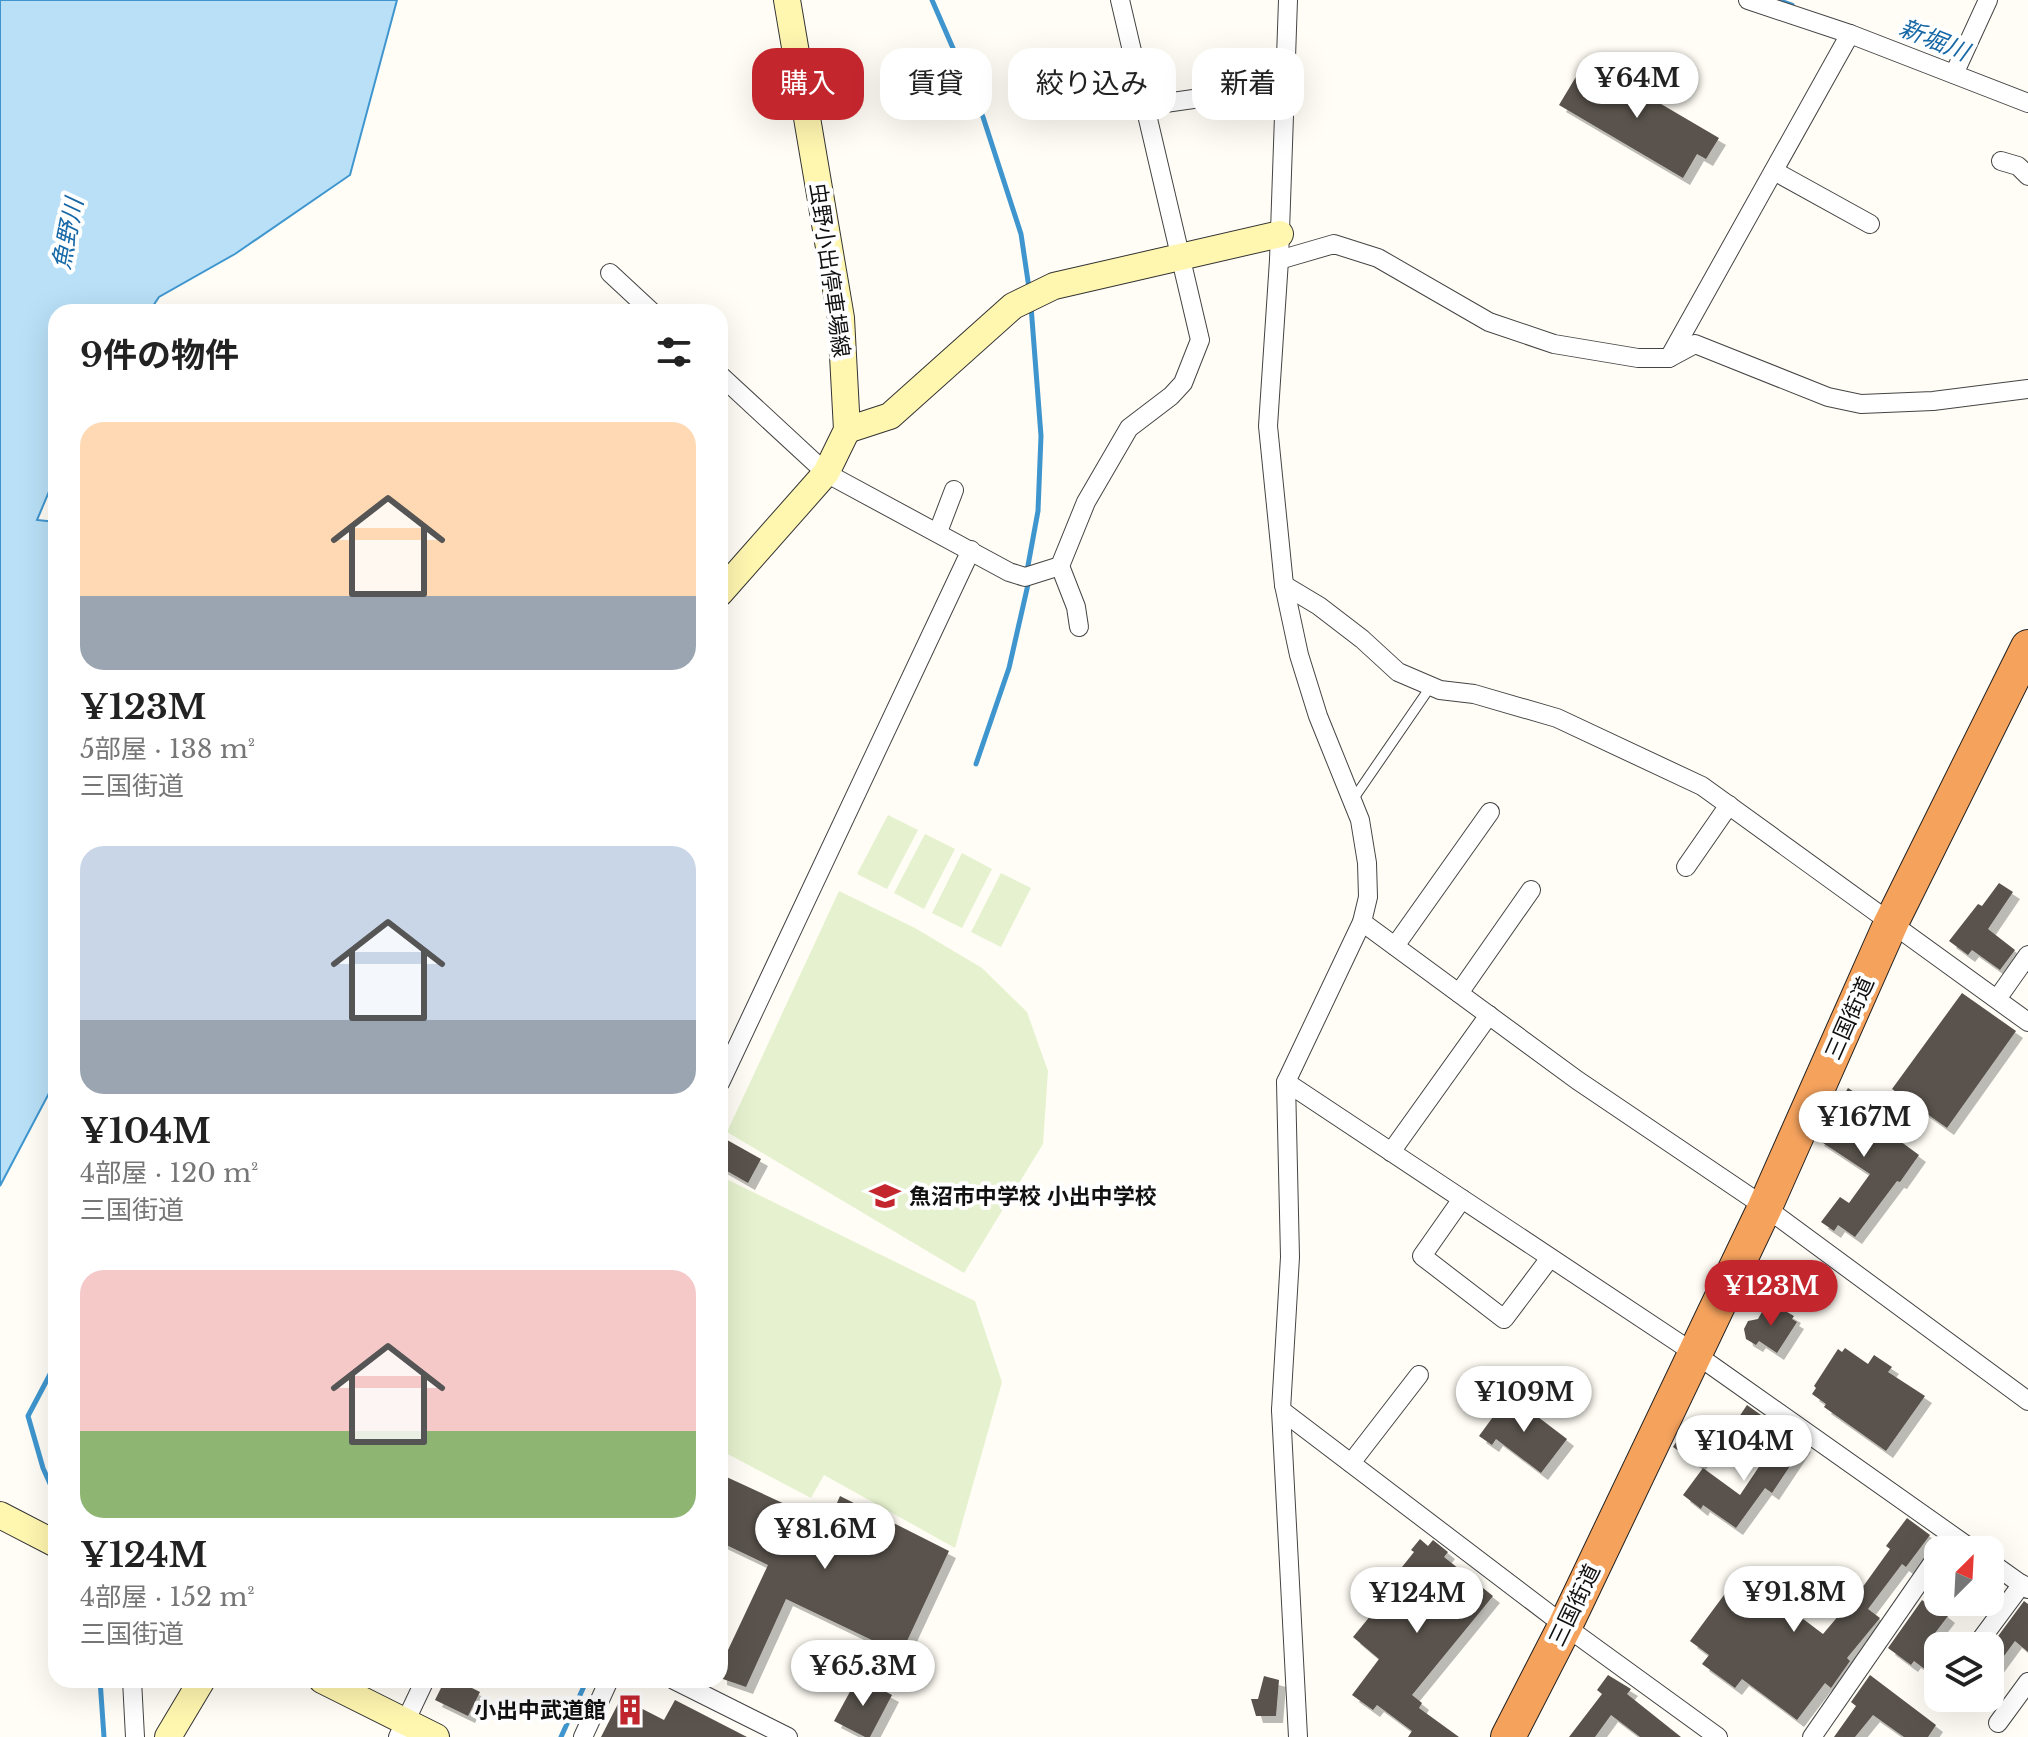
<!DOCTYPE html>
<html lang="ja">
<meta charset="utf-8">
<style>
:root{--surface:#fff;--page:#f2f2f2;--text:#222;--muted:#767676;--accent:#c4262e}
body{margin:0;font-family:"Libre Baskerville","Noto Sans JP",serif;background:var(--page);color:var(--text);height:100vh;display:flex;flex-direction:column;font-size:30px;white-space:nowrap}
*{box-sizing:border-box;margin:0}
p{font-size:26px;color:var(--muted)}
.icon{flex:none;width:44px;height:44px;fill:none;stroke:currentColor;stroke-width:2;stroke-linecap:round;stroke-linejoin:round}
.map{position:relative;flex:1;overflow:hidden}
.side{position:absolute;left:48px;top:304px;width:680px;height:1384px;display:flex;flex-direction:column;background:var(--surface);border-radius:24px;box-shadow:0 8px 32px #0002}
.side>*{flex:none}
.guide{position:absolute;left:752px;top:48px;width:760px;height:72px;display:flex;gap:16px}
.needle{width:52px;rotate:24deg}
.tools{position:absolute;left:1924px;top:1536px;display:grid;gap:16px}
.tools a{display:grid;place-items:center;width:80px;height:80px;border-radius:16px;background:var(--surface);box-shadow:0 8px 32px #0002;font-size:40px}
.price{position:absolute;translate:-50% -68px;padding:0 18px;border-radius:28px;background:#fff;color:#222;font-size:26px;line-height:52px;filter:drop-shadow(0 2px 4px #0008)}
.price::after{content:'';position:absolute;left:50%;top:48px;width:24px;height:18px;margin-left:-12px;background:inherit;clip-path:polygon(0 0,100% 0,50% 100%)}
.price.current{background:var(--accent);color:#fff}
ul{padding:0;list-style:none}
li{display:grid;align-content:center;gap:16px;height:424px;padding:0 32px}
li span{display:grid;place-items:center;height:248px;border-radius:24px;color:#555}
li>.icon{margin-inline-start:auto}
span .icon{width:144px;height:144px;fill:#fffc;stroke-width:1}
li b{font-size:34px}
h2{display:flex;justify-content:space-between;align-items:center;height:96px;padding:0 32px;font-size:34px}
.tag{padding:0 28px;border-radius:24px;background:var(--surface);box-shadow:0 8px 32px #0002;font-size:28px;line-height:72px}
.tag.current{background:var(--accent);color:#fff}
.map>svg:first-child{display:block}
.pitch{fill:#e6f2cf}
.water{fill:#b9e0f7;stroke:#3f96cf;stroke-width:2}
.lines{fill:none;stroke-linecap:round;stroke-linejoin:round}
.stream{stroke:#3f96cf;stroke-width:5}
.building{fill:#5a524d;filter:url(#shadow)}
.lane-casing{stroke:#444;stroke-width:11}
.street-casing{stroke:#444;stroke-width:20}
.secondary-casing{stroke:#333;stroke-width:28}
.highway-casing{stroke:#222;stroke-width:36}
.lane{stroke:#fff;stroke-width:9}
.street{stroke:#fff;stroke-width:18}
.secondary{stroke:#fff6b0;stroke-width:26}
.highway{stroke:#f5a25d;stroke-width:34}
.labels{text-anchor:middle;stroke-width:8;stroke-linejoin:round;paint-order:stroke}
.street-label{font-size:22px;fill:#111;stroke:#fff}
.poi-label{font-size:22px;font-weight:bold;fill:#111;stroke:#fff;text-anchor:start}
.water-label{font-size:24px;font-style:italic;fill:#1768a6;stroke:#fff}
</style>
<div class="map">
<svg width="2028" height="1737" viewBox="0 0 2028 1737">
<defs>
<filter id="shadow"><feDropShadow dx="7" dy="7" stdDeviation="0" flood-color="#0004"/></filter>
</defs>
<rect width="100%" height="100%" fill="#fffdf5"/>
<g class="pitch">
<polygon points="888,815 918,830 887,889 857,874"/>
<polygon points="925,834 955,849 924,909 894,893"/>
<polygon points="962,853 992,869 962,928 932,913"/>
<polygon points="1001,873 1031,888 1001,947 971,932"/>
<polygon points="839,891 915,928 982,968 1027,1012 1048,1071 1043,1144 964,1273 727,1132"/>
<polygon points="720,1176 975,1301 1002,1382 955,1548 824,1475 811,1498 720,1450"/>
</g>
<polygon class="water" points="0,0 397,0 350,175 235,254 159,297 149,312 56,312 56,475 37,520 56,522 56,1080 0,1186"/>
<g class="lines">
<g class="stream">
<polyline points="932,0 983,117 1021,234 1029,288"/>
<polyline points="1777,0 1792,5"/>
<polyline points="1027,571 1038,511 1041,436 1031,306"/>
<polyline points="976,764 1009,668 1029,580"/>
<polyline points="56,1363 28,1416 43,1468 56,1497"/>
<polyline points="100,1680 104,1737"/>
<polyline points="561,1737 585,1684"/>
</g>
</g>
<g class="building">
<polygon points="1586,60 1719,138 1706,159 1697,154 1683,178 1559,105"/>
<polygon points="1999,883 2013,892 1988,929 2015,950 2000,970 1972,950 1968,955 1949,941 1978,904 1982,906"/>
<polygon points="1962,993 2016,1031 1947,1128 1892,1089"/>
<polygon points="1848,1088 1889,1115 1881,1127 1919,1155 1900,1182 1897,1181 1855,1237 1838,1225 1834,1231 1821,1222 1840,1197 1849,1203 1870,1174 1817,1139"/>
<polygon points="720,1136 761,1159 748,1183 720,1167"/>
<polygon points="1773,1304 1794,1316 1792,1319 1797,1322 1777,1353 1759,1341 1756,1345 1746,1339 1744,1329 1748,1321 1758,1319 1763,1310 1768,1314"/>
<polygon points="1845,1348 1868,1364 1874,1355 1892,1367 1888,1372 1925,1396 1886,1451 1824,1407 1826,1404 1812,1394 1816,1388 1814,1386 1838,1349 1842,1352"/>
<polygon points="1509,1395 1567,1439 1541,1473 1496,1439 1492,1445 1479,1436"/>
<polygon points="1747,1405 1761,1415 1752,1427 1739,1417"/>
<polygon points="1685,1429 1710,1446 1698,1464 1673,1447"/>
<polygon points="1783,1431 1804,1445 1772,1493 1765,1488 1736,1528 1703,1505 1701,1509 1683,1495 1703,1468 1740,1495"/>
<polygon points="720,1474 828,1524 840,1496 949,1551 901,1654 786,1599 746,1687 720,1678 720,1667 768,1565 720,1542"/>
<polygon points="1907,1518 1930,1535 1906,1567 1902,1564 1868,1609 1880,1618 1847,1658 1850,1661 1831,1688 1825,1683 1797,1720 1742,1679 1735,1688 1702,1664 1709,1655 1690,1641 1741,1572 1823,1634 1862,1588 1890,1549 1886,1546"/>
<polygon points="1420,1539 1428,1546 1433,1540 1448,1552 1444,1557 1493,1596 1412,1695 1422,1703 1419,1708 1459,1737 1408,1737 1412,1731 1377,1705 1373,1710 1352,1695 1379,1659 1353,1637 1403,1576 1398,1572 1414,1552 1411,1550"/>
<polygon points="1922,1600 1926,1603 1928,1600 1948,1616 1929,1641 1938,1656 1938,1679 1914,1661 1911,1665 1888,1648"/>
<polygon points="2024,1601 2028,1604 2028,1652 2015,1641 1990,1675 1990,1647"/>
<polygon points="1608,1675 1631,1689 1627,1694 1681,1737 1640,1737 1611,1715 1595,1737 1569,1737 1602,1694 1597,1690"/>
<polygon points="1870,1675 1936,1725 1928,1737 1904,1737 1873,1715 1855,1737 1834,1737 1856,1706 1851,1702"/>
<polygon points="1264,1676 1279,1680 1276,1716 1256,1716 1251,1699 1258,1699"/>
<polygon points="858,1677 892,1695 870,1737 865,1737 834,1721"/>
<polygon points="445,1680 456,1680 480,1692 468,1716 435,1700"/>
<polygon points="621,1698 664,1720 675,1700 747,1737 601,1737"/>
</g>
<g class="lines">
<g class="lane-casing">
<polyline id="lane" points="1352,801 1431,686"/>
</g>
<g class="street-casing">
<g id="street">
<polyline points="1288,0 1279,260 1268,426 1284,585 1299,655 1318,716 1360,820 1367,863 1368,897 1362,922 1286,1082 1290,1257 1281,1410 1298,1737"/>
<polyline points="1748,0 1850,34 2028,103"/>
<polyline points="1954,74 1988,0"/>
<polyline points="1144,106 1285,86"/>
<polyline points="2001,161 2018,166 2028,176"/>
<polyline points="1774,171 1870,224"/>
<polyline points="1279,260 1334,244 1378,258 1489,322 1554,344 1638,358 1669,358 1695,344 1828,397 1861,404 1933,401 2028,389"/>
<polyline points="610,273 652,312"/>
<polyline points="1669,358 1850,34"/>
<polyline points="720,375 826,473 1009,572 1025,577 1060,566 1086,502 1129,428 1171,396 1183,383 1200,340 1120,0"/>
<polyline points="938,532 954,490"/>
<polyline points="1060,566 1076,607 1079,627"/>
<polyline points="1284,585 1319,606 1362,639 1398,672 1440,690 1474,694 1557,718 1702,786 2028,1022"/>
<polyline points="1686,867 1729,805"/>
<polyline points="1362,922 1577,1080 1765,1207 2028,1401"/>
<polyline points="1395,946 1490,812"/>
<polyline points="1459,993 1531,890"/>
<polyline points="1997,999 2028,955"/>
<polyline points="1286,1082 1694,1353 1973,1550"/>
<polyline points="720,1083 971,550"/>
<polyline points="1391,1152 1489,1015"/>
<polyline points="1462,1199 1422,1256 1504,1319 1550,1258"/>
<polyline points="1281,1410 1565,1626 1718,1737"/>
<polyline points="1351,1463 1419,1375"/>
<polyline points="1990,1562 2028,1589"/>
<polyline points="1943,1645 1945,1646"/>
<polyline points="1976,1646 2022,1584"/>
<polyline points="132,1680 135,1737"/>
<polyline points="674,1680 788,1737"/>
<polyline points="1998,1723 2028,1682"/>
<polyline points="398,1737 425,1680"/>
<polyline points="583,1737 609,1680"/>
<polyline points="1812,1737 1938,1555"/>
</g>
</g>
<g class="secondary-casing">
<g id="secondary">
<polyline points="847,430 890,416 1013,306 1054,286 1280,234"/>
<polyline points="720,593 826,473 847,430 841,318 787,0"/>
<polyline points="0,1515 56,1544"/>
<polyline points="322,1680 436,1737"/>
<polyline points="168,1737 202,1680"/>
</g>
</g>
<g class="highway-casing">
<polyline id="highway" points="1508,1737 1565,1626 1765,1207 1891,923 2028,647"/>
</g>
<use href="#lane" class="lane"/>
<use href="#street" class="street"/>
<use href="#secondary" class="secondary"/>
<use href="#highway" class="highway"/>
</g>
<defs>
<g id="school-bare" transform="scale(2.4)"><path d="M0-5L7-2L0 1L-7-2ZM-4 1L0 2.5L4 1V4Q0 6-4 4Z" fill="#c4262e" stroke="#fff" stroke-width="2.5" paint-order="stroke"/></g>
<g id="building-bare" transform="scale(2.4)"><path d="M-4-6H4V6H1V3H-1V6H-4ZM-2.5-4.3h1.7v1.8h-1.7ZM.8-4.3h1.7v1.8H.8ZM-2.5-1h1.7V.8h-1.7ZM.8-1h1.7V.8H.8Z" fill="#c4262e" stroke="#fff" stroke-width="2.5" paint-order="stroke"/></g>
</defs>
<g fill-rule="evenodd">
<use href="#school-bare" x="885" y="1196"/>
<use href="#building-bare" x="630" y="1710"/>
</g>
<g class="labels">
<g class="street-label">
<text transform="translate(830 270) rotate(82)" y="8">虫野小出停車場線</text>
<text transform="translate(1849 1018) rotate(-66)" y="8">三国街道</text>
<text transform="translate(1574 1605) rotate(-64)" y="8">三国街道</text>
</g>
<g class="poi-label">
<text x="909" y="1204">魚沼市中学校 小出中学校</text>
<text x="606" y="1718" text-anchor="end">小出中武道館</text>
</g>
<g class="water-label">
<text transform="translate(1934 40) rotate(22)" y="8">新堀川</text>
<text transform="translate(68 234) rotate(-79)" y="8">魚野川</text>
</g>
</g>
</svg>
<div class="tools">
<a><svg class="needle" viewBox="-14 -14 28 28"><path d="M0-13l5 13h-10z" fill="#e53935"/><path d="M0 13l5-13h-10z" fill="#767676"/></svg></a>
<a><svg class="icon" aria-label="layers" viewBox="0 0 24 24"><path d="M12 4l9 5-9 5-9-5zM3 14l9 5 9-5"/></svg></a>
</div>
<b class="price" style="left:1637px;top:120px">¥64M</b>
<b class="price" style="left:1864px;top:1159px">¥167M</b>
<b class="price current" style="left:1771px;top:1328px">¥123M</b>
<b class="price" style="left:1524px;top:1434px">¥109M</b>
<b class="price" style="left:1744px;top:1483px">¥104M</b>
<b class="price" style="left:825px;top:1571px">¥81.6M</b>
<b class="price" style="left:1794px;top:1634px">¥91.8M</b>
<b class="price" style="left:1417px;top:1635px">¥124M</b>
<b class="price" style="left:863px;top:1708px">¥65.3M</b>
<div class="guide">
<a class="tag current">購入</a>
<a class="tag">賃貸</a>
<a class="tag">絞り込み</a>
<a class="tag">新着</a>
</div>
<section class="side">
<h2>9件の物件<svg class="icon" aria-label="filters" viewBox="0 0 24 24"><path d="M4 7h16M4 17h16"/><circle cx="9" cy="7" r="2"/><circle cx="15" cy="17" r="2"/></svg></h2>
<ul>
<li><span style="background:linear-gradient(#ffd9b3 70%,#9aa5b1 0)"><svg class="icon" aria-label="home" viewBox="0 0 24 24"><path d="M3 11l9-7 9 7M6 9v11h12V9"/></svg></span><div><b>¥123M</b><p>5部屋 · 138 m²</p><p>三国街道</p></div></li>
<li><span style="background:linear-gradient(#c9d6e8 70%,#9aa5b1 0)"><svg class="icon" aria-label="home" viewBox="0 0 24 24"><path d="M3 11l9-7 9 7M6 9v11h12V9"/></svg></span><div><b>¥104M</b><p>4部屋 · 120 m²</p><p>三国街道</p></div></li>
<li><span style="background:linear-gradient(#f6c9c9 65%,#8fb573 0)"><svg class="icon" aria-label="home" viewBox="0 0 24 24"><path d="M3 11l9-7 9 7M6 9v11h12V9"/></svg></span><div><b>¥124M</b><p>4部屋 · 152 m²</p><p>三国街道</p></div></li>
</ul>
</section>
</div>
